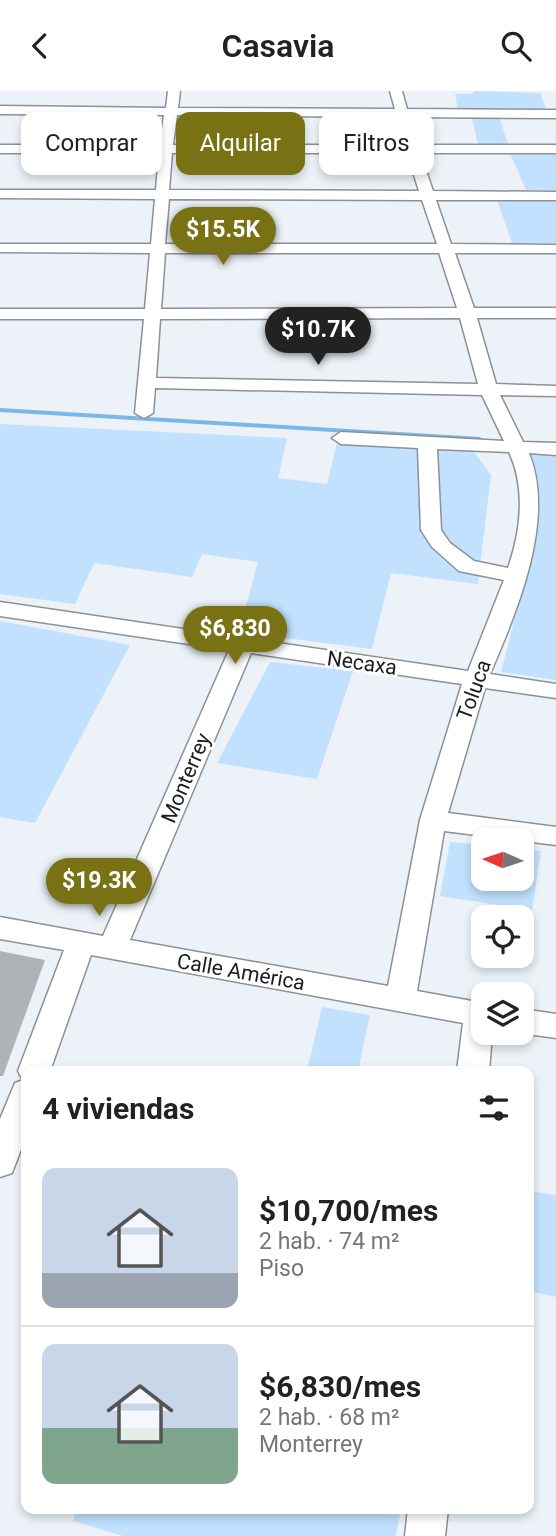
<!DOCTYPE html>
<html lang="es">
<meta charset="utf-8">
<style>
:root{--surface:#fff;--page:#f2f2f2;--text:#222;--muted:#767676;--line:#e0e0e0;--accent:#797214}
body{margin:0;font-family:Roboto,sans-serif;background:var(--page);color:var(--text);height:100vh;display:flex;flex-direction:column;font-size:26px;white-space:nowrap}
*{box-sizing:border-box;margin:0}
p{font-size:23px;color:var(--muted)}
.icon{flex:none;width:38px;height:38px;fill:none;stroke:currentColor;stroke-width:2;stroke-linecap:round;stroke-linejoin:round}
.map{position:relative;flex:1;overflow:hidden}
.drawer{position:absolute;left:21px;top:975px;width:513px;height:448px;display:flex;flex-direction:column;background:var(--surface);border-radius:14px;box-shadow:0 4px 10px #0003}
.drawer>*{flex:none}
.top-card{position:absolute;left:21px;top:21px;width:514px;height:63px;display:flex;gap:14px}
.needle{width:46px;rotate:273deg}
.buttons{position:absolute;left:471px;top:737px;display:grid;gap:14px}
.buttons a{display:grid;place-items:center;width:63px;height:63px;border-radius:14px;background:var(--surface);box-shadow:0 4px 10px #0003;font-size:35px}
.price{position:absolute;translate:-50% -60px;padding:0 16px;border-radius:24px;background:var(--accent);color:#fff;font-size:23px;line-height:46px;filter:drop-shadow(0 2px 4px #0008)}
.price::after{content:'';position:absolute;left:50%;top:42px;width:21px;height:16px;margin-left:-10px;background:inherit;clip-path:polygon(0 0,100% 0,50% 100%)}
.price.on{background:#222;color:#fff}
ul{padding:0;list-style:none}
li{display:flex;align-items:center;gap:21px;height:175px;padding:0 21px}
li+li{border-top:2px solid var(--line)}
li span{display:grid;place-items:center;flex:none;width:196px;height:140px;border-radius:14px;color:#555}
li>.icon{margin-inline-start:auto}
span .icon{width:84px;height:84px;fill:#fffc;stroke-width:1}
li b{font-size:30px}
h2{display:flex;justify-content:space-between;align-items:center;height:84px;padding:0 21px;font-size:30px}
.pill{padding:0 24px;border-radius:14px;background:var(--surface);box-shadow:0 4px 10px #0003;font-size:24px;line-height:63px}
.pill.on{background:var(--accent);color:#fff}
header{display:flex;justify-content:space-between;align-items:center;height:91px;padding:0 21px;background:var(--surface);font-size:32px;font-weight:600}
.map>svg:first-child{display:block}
.green{fill:#c1e1fe}
.lines{fill:none;stroke-linecap:round;stroke-linejoin:round}
.stream{fill:#7ab7eb;fill-rule:evenodd}
.building{fill:#aeb3b8}
.street-casing{stroke:#8c9196;stroke-width:3}
.street{fill:#fff;fill-rule:evenodd}
.labels{text-anchor:middle;stroke-width:6;stroke-linejoin:round;paint-order:stroke}
.street-label{font-size:21px;fill:#1a1c1d;stroke:#fff}
</style>
<header><svg class="icon" aria-label="back" viewBox="0 0 24 24"><path d="M15 5l-7 7 7 7"/></svg>Casavia<svg class="icon" aria-label="search" viewBox="0 0 24 24"><circle cx="10" cy="10" r="6"/><path d="M15 15l6 6"/></svg></header>
<div class="map">
<svg width="556" height="1445" viewBox="0 0 556 1445">
<rect width="100%" height="100%" fill="#ecf2f7"/>
<g class="green">
<polygon points="474,0 540,2 547,20 458,19 455,3 473,3"/>
<polygon points="472,27 500,28 508,54 478,54"/>
<polygon points="510,62 556,63 556,99 526,99"/>
<polygon points="497,109 556,109 556,152 512,152"/>
<polygon points="0,333 287,347 278,387 327,393 337,352 469,354 491,384 478,493 391,482 372,558 239,541 258,471 202,463 192,486 94,472 75,513 0,503"/>
<polygon points="503,355 556,358 556,589 501,581 523,496 530,372"/>
<polygon points="0,530 130,554 35,732 0,726"/>
<polygon points="270,571 353,580 317,688 217,672"/>
<polygon points="450,751 483,754 483,788 522,788 522,758 541,760 532,819 440,805"/>
<polygon points="322,916 370,924 358,980 307,980"/>
<polygon points="529,1100 556,1104 556,1206 529,1200"/>
<polygon points="76,1418 401,1418 396,1445 123,1445 73,1430"/>
</g>
<g class="lines">
<polygon class="stream" points="0,317 480,346 483,348 480,350 0,321"/>
</g>
<polygon class="building" points="0,860 45,869 3,985 0,985"/>
<g class="lines">
<g class="street-casing">
<g id="street">
<path d="M168,0h12l-2,17 217,1 -5,-18h12l5,18 149,1v8l-147,-1 8,28h139v8h-136l13,38 123,1v8h-120l15,44 105,1v8h-101l19,55h82v10h-79l19,66 60,2v10l-56,-1 23,47 33,1v12l-27,-2c27,67 -12,158 -39,221l66,10v14l-71,-10 -37,125 108,14v18l-112,-14 -27,160 66,12v30h9l-3,38h-32l6,-48 -372,-68 -41,116h-24v65l-14,37 -12,4v-58l15,-36 8,-3 -5,-9 46,-121 -64,-11v-22l103,19 126,-286 -229,-34v-14l468,69 36,-91 -45,-9 -27,-24 -11,-17 -3,-82 -77,-4 -9,-6 9,-6 163,9 -22,-46 -327,-7 -2,25 -9,5 -9,-5 9,-94h-144v-10h145l5,-56 -150,-1v-8h151l4,-45 -155,-1v-8h156l3,-37h-159v-8h160l4,-30 -164,-1v-8l166,2zM177,24l220,2 7,28h-231zM172,62h235l12,38 -250,-1zM169,108l253,1 15,44h-272zM165,162h274l18,55 -296,1zM460,227l18,66 -322,-6 4,-59zM437,358l72,3c17,36 12,79 -1,116l-34,-7 -24,-18 -9,-13zM251,562l211,31 -42,136 -32,166 -258,-46z"/>
<polygon points="522,918 556,923 556,947 520,942"/>
<polygon points="408,1418 448,1418 445,1445 405,1445"/>
</g>
</g>
<use href="#street" class="street"/>
</g>
<g class="labels">
<g class="street-label">
<text transform="translate(362 572) rotate(8)" y="7">Necaxa</text>
<text transform="translate(474 599) rotate(-70)" y="7">Toluca</text>
<text transform="translate(186 687) rotate(-67)" y="7">Monterrey</text>
<text transform="translate(241 881) rotate(10)" y="7">Calle América</text>
</g>
</g>
</svg>
<div class="buttons">
<a><svg class="needle" viewBox="-14 -14 28 28"><path d="M0-13l5 13h-10z" fill="#e53935"/><path d="M0 13l5-13h-10z" fill="#767676"/></svg></a>
<a><svg class="icon" aria-label="locate" viewBox="0 0 24 24"><circle cx="12" cy="12" r="6"/><path d="M12 2v4M12 18v4M2 12h4M18 12h4"/></svg></a>
<a><svg class="icon" aria-label="layers" viewBox="0 0 24 24"><path d="M12 4l9 5-9 5-9-5zM3 14l9 5 9-5"/></svg></a>
</div>
<b class="price" style="left:223px;top:176px">$15.5K</b>
<b class="price on" style="left:318px;top:276px">$10.7K</b>
<b class="price" style="left:235px;top:575px">$6,830</b>
<b class="price" style="left:99px;top:827px">$19.3K</b>
<div class="top-card">
<a class="pill">Comprar</a>
<a class="pill on">Alquilar</a>
<a class="pill">Filtros</a>
</div>
<section class="drawer">
<h2>4 viviendas<svg class="icon" aria-label="filters" viewBox="0 0 24 24"><path d="M4 7h16M4 17h16"/><circle cx="9" cy="7" r="2"/><circle cx="15" cy="17" r="2"/></svg></h2>
<ul>
<li><span style="background:linear-gradient(#c9d6e8 75%,#9aa5b1 0)"><svg class="icon" aria-label="home" viewBox="0 0 24 24"><path d="M3 11l9-7 9 7M6 9v11h12V9"/></svg></span><div><b>$10,700/mes</b><p>2 hab. · 74 m²</p><p>Piso</p></div></li>
<li><span style="background:linear-gradient(#c9d6e8 60%,#7fa58c 0)"><svg class="icon" aria-label="home" viewBox="0 0 24 24"><path d="M3 11l9-7 9 7M6 9v11h12V9"/></svg></span><div><b>$6,830/mes</b><p>2 hab. · 68 m²</p><p>Monterrey</p></div></li>
</ul>
</section>
</div>
